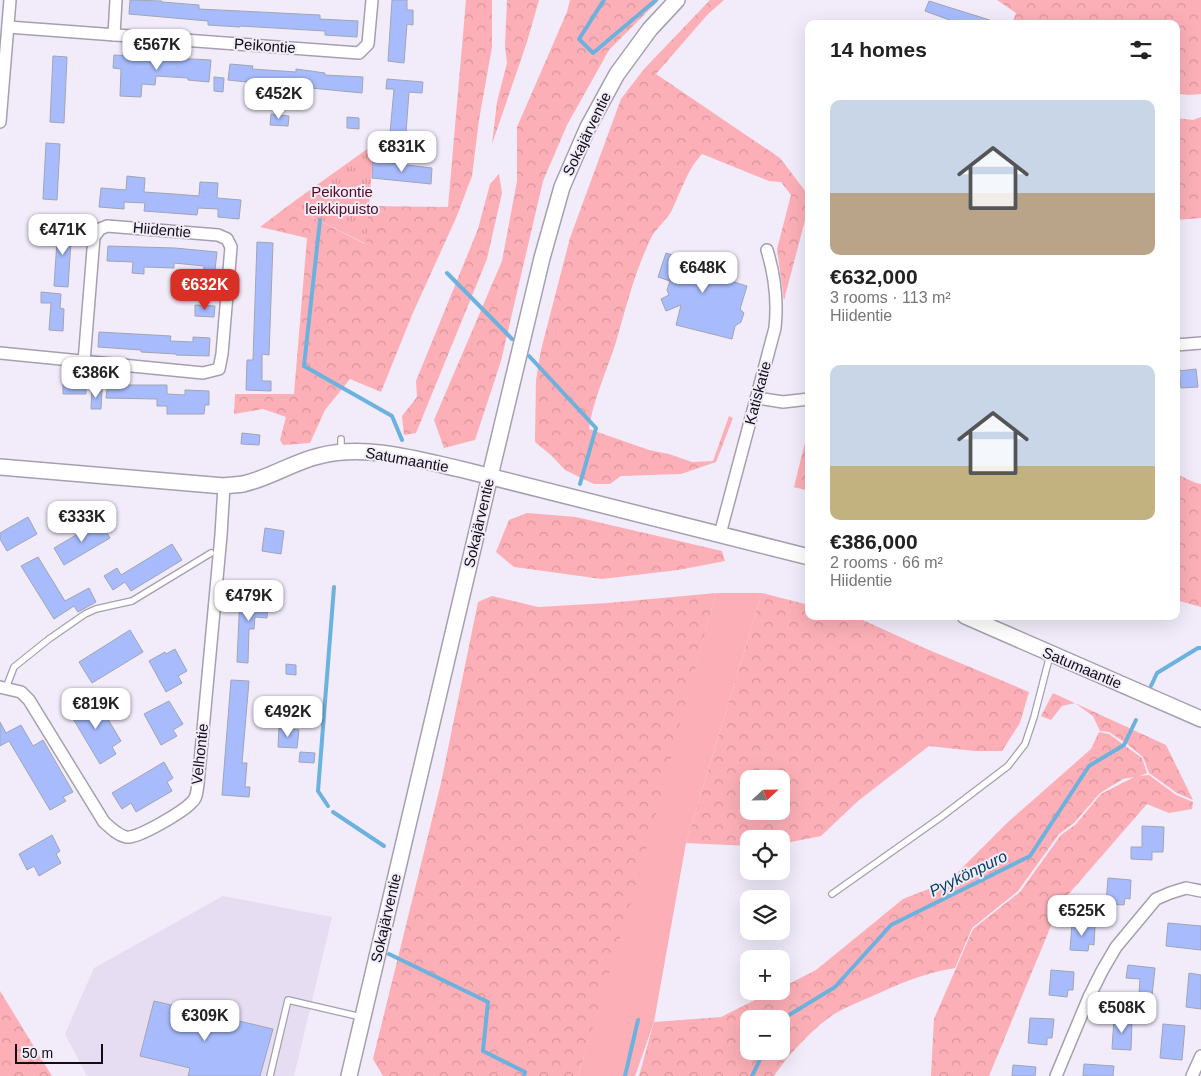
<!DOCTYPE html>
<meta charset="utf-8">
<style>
:root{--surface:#fff;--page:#f6f6f6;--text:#222;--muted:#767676;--accent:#d93025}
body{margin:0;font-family:Helvetica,sans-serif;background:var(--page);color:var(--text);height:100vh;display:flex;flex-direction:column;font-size:19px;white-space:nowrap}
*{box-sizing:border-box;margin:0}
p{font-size:16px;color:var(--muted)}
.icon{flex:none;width:28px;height:28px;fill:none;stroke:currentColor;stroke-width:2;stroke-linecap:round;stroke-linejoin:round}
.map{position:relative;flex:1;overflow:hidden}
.panel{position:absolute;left:805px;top:20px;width:375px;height:600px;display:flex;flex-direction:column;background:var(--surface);border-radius:10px;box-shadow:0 5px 20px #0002}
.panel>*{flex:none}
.needle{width:32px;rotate:68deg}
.buttons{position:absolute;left:740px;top:770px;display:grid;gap:10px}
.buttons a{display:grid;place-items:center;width:50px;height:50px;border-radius:10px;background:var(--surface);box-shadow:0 5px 20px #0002;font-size:25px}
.scale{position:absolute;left:15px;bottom:12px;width:88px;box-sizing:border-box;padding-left:5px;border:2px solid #110e13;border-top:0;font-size:14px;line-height:18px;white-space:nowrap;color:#110e13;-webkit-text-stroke:4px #f1ebfa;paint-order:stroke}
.price{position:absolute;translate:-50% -42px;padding:0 11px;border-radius:10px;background:#fff;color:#222;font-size:16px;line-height:32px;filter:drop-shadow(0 1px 2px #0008)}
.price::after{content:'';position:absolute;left:50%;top:30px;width:15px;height:11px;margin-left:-8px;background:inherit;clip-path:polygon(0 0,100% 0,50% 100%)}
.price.on{background:var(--accent);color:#fff}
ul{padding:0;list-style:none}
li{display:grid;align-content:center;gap:10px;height:265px;padding:0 25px}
li span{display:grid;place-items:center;height:155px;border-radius:10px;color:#555}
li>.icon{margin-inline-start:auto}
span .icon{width:90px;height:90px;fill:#fffc;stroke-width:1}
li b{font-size:21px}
h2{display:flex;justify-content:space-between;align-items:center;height:60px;padding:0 25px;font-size:21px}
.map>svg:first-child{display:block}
.built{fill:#e6ddf3}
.grass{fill:#fcafb7}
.forest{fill:url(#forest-crowns);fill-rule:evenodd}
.park{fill:url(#park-tufts)}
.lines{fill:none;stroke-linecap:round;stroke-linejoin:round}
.stream{stroke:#6cb2de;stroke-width:4}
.building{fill:#a8bcfd;stroke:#a0a5b3}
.service-casing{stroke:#a6a0ae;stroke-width:8}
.minor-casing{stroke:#a6a0ae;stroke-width:14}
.tertiary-casing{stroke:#a6a0ae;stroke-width:18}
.service{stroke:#fff;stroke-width:5.5}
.minor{stroke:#fff;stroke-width:11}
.tertiary{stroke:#fff;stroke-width:15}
.labels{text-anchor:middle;stroke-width:4;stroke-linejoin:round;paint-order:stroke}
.street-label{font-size:15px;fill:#110e13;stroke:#f1ebfa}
.park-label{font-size:15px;fill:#510c1d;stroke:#f1ebfa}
.water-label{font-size:16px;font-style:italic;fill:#05415e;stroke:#f1ebfa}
</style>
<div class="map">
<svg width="1201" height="1076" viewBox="0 0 1201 1076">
<defs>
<pattern id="forest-crowns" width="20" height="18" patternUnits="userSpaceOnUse" patternTransform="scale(1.25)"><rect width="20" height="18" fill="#fcafb7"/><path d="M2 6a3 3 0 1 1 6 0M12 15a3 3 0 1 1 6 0" fill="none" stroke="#d7959c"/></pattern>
<pattern id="park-tufts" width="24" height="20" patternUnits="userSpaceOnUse" patternTransform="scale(1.25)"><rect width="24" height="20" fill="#fcafb7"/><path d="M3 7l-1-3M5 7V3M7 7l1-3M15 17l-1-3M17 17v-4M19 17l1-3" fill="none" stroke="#d7959c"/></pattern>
</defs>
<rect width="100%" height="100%" fill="#f1ebfa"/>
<polygon class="built" points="223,896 332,917 294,1076 87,1076 65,1034 94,968"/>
<polygon class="grass" points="716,593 762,593 686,843 654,1022 635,1076 578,1076 649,836"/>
<g class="forest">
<polygon points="466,0 492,0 492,47 479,120 472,176 456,218 412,315 381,392 350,379 325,410 310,443 283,445 280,440 286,417 263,409 234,414 235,394 294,394 307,238 260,227 289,205 365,244 369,206 448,207"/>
<polygon points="507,0 539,0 527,42 492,144 497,102 507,63 505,46"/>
<polygon points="570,0 659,0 609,50 567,125 543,181 501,361 475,440 444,448 434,420 502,261 517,181 517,127 567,12"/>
<path d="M710,0h14l-16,14 -52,60 124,84 29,38v9l-25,95 -7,-51 14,-54 -10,-13 -12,-1 -67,-27c-15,16 -21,37 -30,56 -5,10 -16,18 -21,28 -16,33 -25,69 -35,104 -9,29 -23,57 -27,87l60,21 20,4 23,8 21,-1 16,-45 4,2 -17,44 -35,12 -60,2 -11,8h-16l-29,-14 -13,-14 -17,-14 1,-62 5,-30 29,-112 51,-139 23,-30z"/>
<polygon points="997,0 1201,0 1201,94 1188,95 1176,93 1176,24 1012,24 1016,13"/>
<polygon points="1201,117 1201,218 1176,220 1176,118 1193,120"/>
<polygon points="499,174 502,193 487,259 416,433 404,435 402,416 417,397 416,381 478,229 490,184"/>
<polygon points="809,426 809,491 794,487"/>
<polygon points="1176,474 1196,483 1201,484 1201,607 1176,600"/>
<polygon points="527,513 576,517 722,551 725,561 678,570 602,579 514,567 496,552 509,520"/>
<polygon points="716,593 640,872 578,1076 383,1076 373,1059 441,783 478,602 492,596 538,607 608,603"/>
<path d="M762,593l47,12v11h45l68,31 107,45 -9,31 -18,28h-28l-45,-5 -71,55 -37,35 -40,8v-5h-32v7l-63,-3zM749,779h32v32h-32z"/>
<polygon points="1053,693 1166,745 1193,800 1177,793 1149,773 1143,757 1127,744 1109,732 1100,731 1093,716 1075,703 1062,706 1051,720 1041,716"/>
<path d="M1099,732l10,2 33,24 5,15 -7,3 9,-1 27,20 17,7 -1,7 -23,4 -22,-9 -87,100 -71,172h-58l3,-57 39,-90 47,-37 41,-57 15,-11 25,-30 33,-17 -11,2 -23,14 -26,30 -15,11 -41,57 -46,37 -17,40c-32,5 -58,17 -87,30 -11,5 -22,9 -32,15 -20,12 -49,43 -62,63h-135l15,-54 67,-5 52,-26h8v-3l35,-18 87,-71 46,-18 59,-59 83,-73zM749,1019h32v32h-32z"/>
<polygon points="0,991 52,1076 0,1076"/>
</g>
<polygon class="park" points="374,144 366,244 289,205"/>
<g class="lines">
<g class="stream">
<polyline points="604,0 579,39 593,53 656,0"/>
<polyline points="320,220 304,366 392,416 402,440"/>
<polyline points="447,273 512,339"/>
<polyline points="529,356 596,428 580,484"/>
<polyline points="1151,686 1157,673 1198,648 1201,648"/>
<polyline points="328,806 318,791 334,587"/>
<polyline points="333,812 384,846"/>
<polyline points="389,954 488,1002 483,1051 525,1072 524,1076"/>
<polyline points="781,1020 835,987 891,925 1030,856 1089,766 1124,745 1136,720"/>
<polyline points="625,1076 638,1020"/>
<polyline points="752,1076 764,1051"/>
</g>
</g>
<g class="building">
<polygon points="130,0 162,1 162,2 199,5 199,9 320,15 320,19 358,21 357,37 325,35 325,31 240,26 240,27 208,25 208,21 129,14"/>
<polygon points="392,0 407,0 407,10 413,10 413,25 407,24 404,63 388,61"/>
<polygon points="929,1 996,22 995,24 963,24 955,20 955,22 925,11"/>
<polygon points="114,55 211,60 209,82 188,80 188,78 156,76 155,85 142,84 141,97 120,96 121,69 113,68"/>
<polygon points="53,56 67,57 64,123 50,122"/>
<polygon points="230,64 253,66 252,69 296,72 296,69 325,73 325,75 363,77 362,93 311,88 310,92 294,90 294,88 256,85 257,83 228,80"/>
<polygon points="214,77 224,78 223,92 214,91"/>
<polygon points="387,79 423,82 422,93 409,92 405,146 389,144 394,89 386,89"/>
<polygon points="271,114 289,116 288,126 270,125"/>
<polygon points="347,117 359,118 359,129 347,128"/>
<polygon points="46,143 60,144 57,200 43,199"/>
<polygon points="373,161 432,168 431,184 372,178"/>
<polygon points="127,176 145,178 144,192 174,194 199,196 200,182 218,183 217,198 241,200 239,219 218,217 218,209 198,208 197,215 144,211 145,203 124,202 124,209 99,207 101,188 126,190"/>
<polygon points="58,226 72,227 68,287 54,286"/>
<polygon points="257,242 273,243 269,355 262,354 262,381 271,381 271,391 246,390 247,360 253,360"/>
<polygon points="108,246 175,248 217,252 214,279 203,279 204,266 174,263 174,268 144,267 144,274 132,273 133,262 107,261"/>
<polygon points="666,253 692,261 695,255 704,253 720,260 727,266 731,281 747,286 740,309 744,313 741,322 735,326 732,339 676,325 681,305 666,311 661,299 669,295 667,290 670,281 658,277"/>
<polygon points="41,292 61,294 60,308 64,309 63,331 49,330 51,303 41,303"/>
<polygon points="195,305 215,306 214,317 195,316"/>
<polygon points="99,332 171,336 170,341 193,342 193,337 210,338 209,356 176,355 176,354 141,352 141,350 98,347"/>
<polygon points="1196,369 1198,387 1181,388 1179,371"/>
<polygon points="63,380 86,381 86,394 63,394"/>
<polygon points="108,382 126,384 126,385 167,385 167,394 185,395 185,390 209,391 209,405 205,405 204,414 167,414 167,406 157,406 157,399 106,398"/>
<polygon points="92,389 102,390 101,409 91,409"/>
<polygon points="242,433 260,435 259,445 241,444"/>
<polygon points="28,517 37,534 7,551 0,539 0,533"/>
<polygon points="100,521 110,538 64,565 54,548"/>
<polygon points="265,528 284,531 281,554 262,551"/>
<polygon points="172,544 182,560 131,591 125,582 113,590 104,576 117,568 121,575"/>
<polygon points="38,557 65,601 89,588 96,602 78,612 74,606 54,619 21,566"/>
<polygon points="240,594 257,595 257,600 268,600 267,618 255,617 254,629 249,629 248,663 237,662"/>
<polygon points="130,630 143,652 92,683 79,662"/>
<polygon points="175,649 187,671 178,676 182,683 166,692 149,661 165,652 166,654"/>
<polygon points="286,664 296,665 296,675 286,674"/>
<polygon points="231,680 249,681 242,763 247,763 245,787 250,787 249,797 222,795"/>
<polygon points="97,701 121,741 112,747 116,754 100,764 69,712 85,703 87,707"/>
<polygon points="169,701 183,724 173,730 177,736 161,745 144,714"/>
<polygon points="0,722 6,733 21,725 33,746 43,740 73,792 63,797 66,801 50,810 9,741 0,746"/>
<polygon points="279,728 299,730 297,748 278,747"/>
<polygon points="300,752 315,753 314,763 299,762"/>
<polygon points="164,762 173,778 167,782 172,791 136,812 131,803 122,809 112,793"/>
<polygon points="1142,826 1164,827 1163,852 1152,852 1152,860 1131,859 1131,847 1142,847"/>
<polygon points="52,835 60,851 56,854 61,863 39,876 34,866 27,870 19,854"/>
<polygon points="1108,878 1131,880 1130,899 1125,898 1124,905 1106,904"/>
<polygon points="1168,923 1201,926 1201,950 1166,946"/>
<polygon points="1072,924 1095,926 1094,945 1089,944 1088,951 1070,950"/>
<polygon points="1128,965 1155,968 1152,996 1139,994 1140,979 1126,978"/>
<polygon points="1051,970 1074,972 1073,990 1068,990 1067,997 1049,995"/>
<polygon points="1189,973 1201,975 1201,1009 1186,1007"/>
<polygon points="154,1001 273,1029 260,1076 188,1076 190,1068 140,1056"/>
<polygon points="1030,1018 1054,1019 1052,1038 1047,1038 1047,1045 1028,1043"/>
<polygon points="1114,1018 1132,1019 1131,1050 1112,1049"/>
<polygon points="1163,1024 1185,1026 1182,1060 1160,1058"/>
<polygon points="1084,1064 1114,1066 1113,1076 1083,1076"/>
<polygon points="1013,1065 1036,1067 1035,1076 1012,1076"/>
</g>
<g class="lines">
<g class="service-casing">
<g id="service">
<polyline points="341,450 341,439"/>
<polyline points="6,688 14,667 49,639 85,614 96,609 132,601 211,553"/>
<polyline points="832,894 941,817 1008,766 1025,744 1034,717 1050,655"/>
<polyline points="270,1076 288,1000 361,1017"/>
</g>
</g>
<g class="minor-casing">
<g id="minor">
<polyline points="8,27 359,53 368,44 372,0"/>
<polyline points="114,35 116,0"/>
<polyline points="0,122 10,0"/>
<polyline points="1176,345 1201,343"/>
<polyline points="0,353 203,373 219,369 222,354 231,247 227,239 218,235 107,226 100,229 94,237 84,362"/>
<polyline points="757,398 783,402 809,399"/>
<path d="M720,534l55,-206c3,-28 0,-52 -8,-78"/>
<path d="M0,687l21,5 8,8 75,122c7,6 13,13 22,15 12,2 58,-26 66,-35 5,-4 5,-12 6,-18l23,-249 3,-49"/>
<polyline points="1056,1076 1089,997 1102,971 1116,947 1156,899 1170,893 1186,888 1201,891"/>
<polyline points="1192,1076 1201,1056"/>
</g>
</g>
<g class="tertiary-casing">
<g id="tertiary">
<path d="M0,467l224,19c6,-1 13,-1 19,-2 27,-6 50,-22 76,-28 46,-12 97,3 141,13l349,88"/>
<polyline points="965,616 1201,719"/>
<polyline points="349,1076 490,476 542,258 562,187 588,127 617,74 650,29 677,0"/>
</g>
</g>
<use href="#service" class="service"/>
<use href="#minor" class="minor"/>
<use href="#tertiary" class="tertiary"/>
</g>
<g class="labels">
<g class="street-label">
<text transform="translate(265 46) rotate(4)" y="5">Peikontie</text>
<text transform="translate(587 134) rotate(-64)" y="5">Sokajärventie</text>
<text transform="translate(162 230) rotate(5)" y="5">Hiidentie</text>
<text transform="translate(758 393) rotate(-75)" y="5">Katiskatie</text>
<text transform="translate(407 460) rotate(10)" y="5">Satumaantie</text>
<text transform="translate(479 523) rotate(-77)" y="5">Sokajärventie</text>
<text transform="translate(1082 668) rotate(23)" y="5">Satumaantie</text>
<text transform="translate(200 754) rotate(-84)" y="5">Velhontie</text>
<text transform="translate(386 918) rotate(-77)" y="5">Sokajärventie</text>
</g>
<g class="park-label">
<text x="342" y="197">Peikontie<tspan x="342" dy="17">leikkipuisto</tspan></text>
</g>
<g class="water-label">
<text transform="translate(968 873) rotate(-26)" y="6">Pyykönpuro</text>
</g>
</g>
</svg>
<div class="buttons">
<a><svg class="needle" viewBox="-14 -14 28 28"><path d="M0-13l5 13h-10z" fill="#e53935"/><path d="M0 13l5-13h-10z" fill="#767676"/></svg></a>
<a><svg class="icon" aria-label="locate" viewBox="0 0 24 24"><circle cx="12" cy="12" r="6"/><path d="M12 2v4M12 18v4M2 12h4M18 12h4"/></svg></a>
<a><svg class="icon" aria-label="layers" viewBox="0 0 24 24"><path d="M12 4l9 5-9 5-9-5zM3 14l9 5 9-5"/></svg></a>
<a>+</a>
<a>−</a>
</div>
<div class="scale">50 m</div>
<b class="price" style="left:157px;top:71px">€567K</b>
<b class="price" style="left:279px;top:120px">€452K</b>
<b class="price" style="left:402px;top:173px">€831K</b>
<b class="price" style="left:63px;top:256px">€471K</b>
<b class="price" style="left:703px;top:294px">€648K</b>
<b class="price on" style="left:205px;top:311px">€632K</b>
<b class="price" style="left:96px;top:399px">€386K</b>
<b class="price" style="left:82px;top:543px">€333K</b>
<b class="price" style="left:249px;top:622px">€479K</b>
<b class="price" style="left:96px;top:730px">€819K</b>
<b class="price" style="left:288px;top:738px">€492K</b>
<b class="price" style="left:1082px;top:937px">€525K</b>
<b class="price" style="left:1122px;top:1034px">€508K</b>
<b class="price" style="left:205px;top:1042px">€309K</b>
<section class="panel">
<h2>14 homes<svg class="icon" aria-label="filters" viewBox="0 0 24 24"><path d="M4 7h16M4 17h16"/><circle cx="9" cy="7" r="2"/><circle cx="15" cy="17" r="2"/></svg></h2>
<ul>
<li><span style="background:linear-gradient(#c9d6e8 60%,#b9a48a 0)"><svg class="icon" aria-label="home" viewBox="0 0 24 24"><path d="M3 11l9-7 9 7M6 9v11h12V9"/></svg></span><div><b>€632,000</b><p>3 rooms · 113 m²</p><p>Hiidentie</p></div></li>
<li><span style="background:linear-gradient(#c9d6e8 65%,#c2b280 0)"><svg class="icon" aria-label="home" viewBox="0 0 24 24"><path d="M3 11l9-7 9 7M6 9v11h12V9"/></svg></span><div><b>€386,000</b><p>2 rooms · 66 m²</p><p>Hiidentie</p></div></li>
</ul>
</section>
</div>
